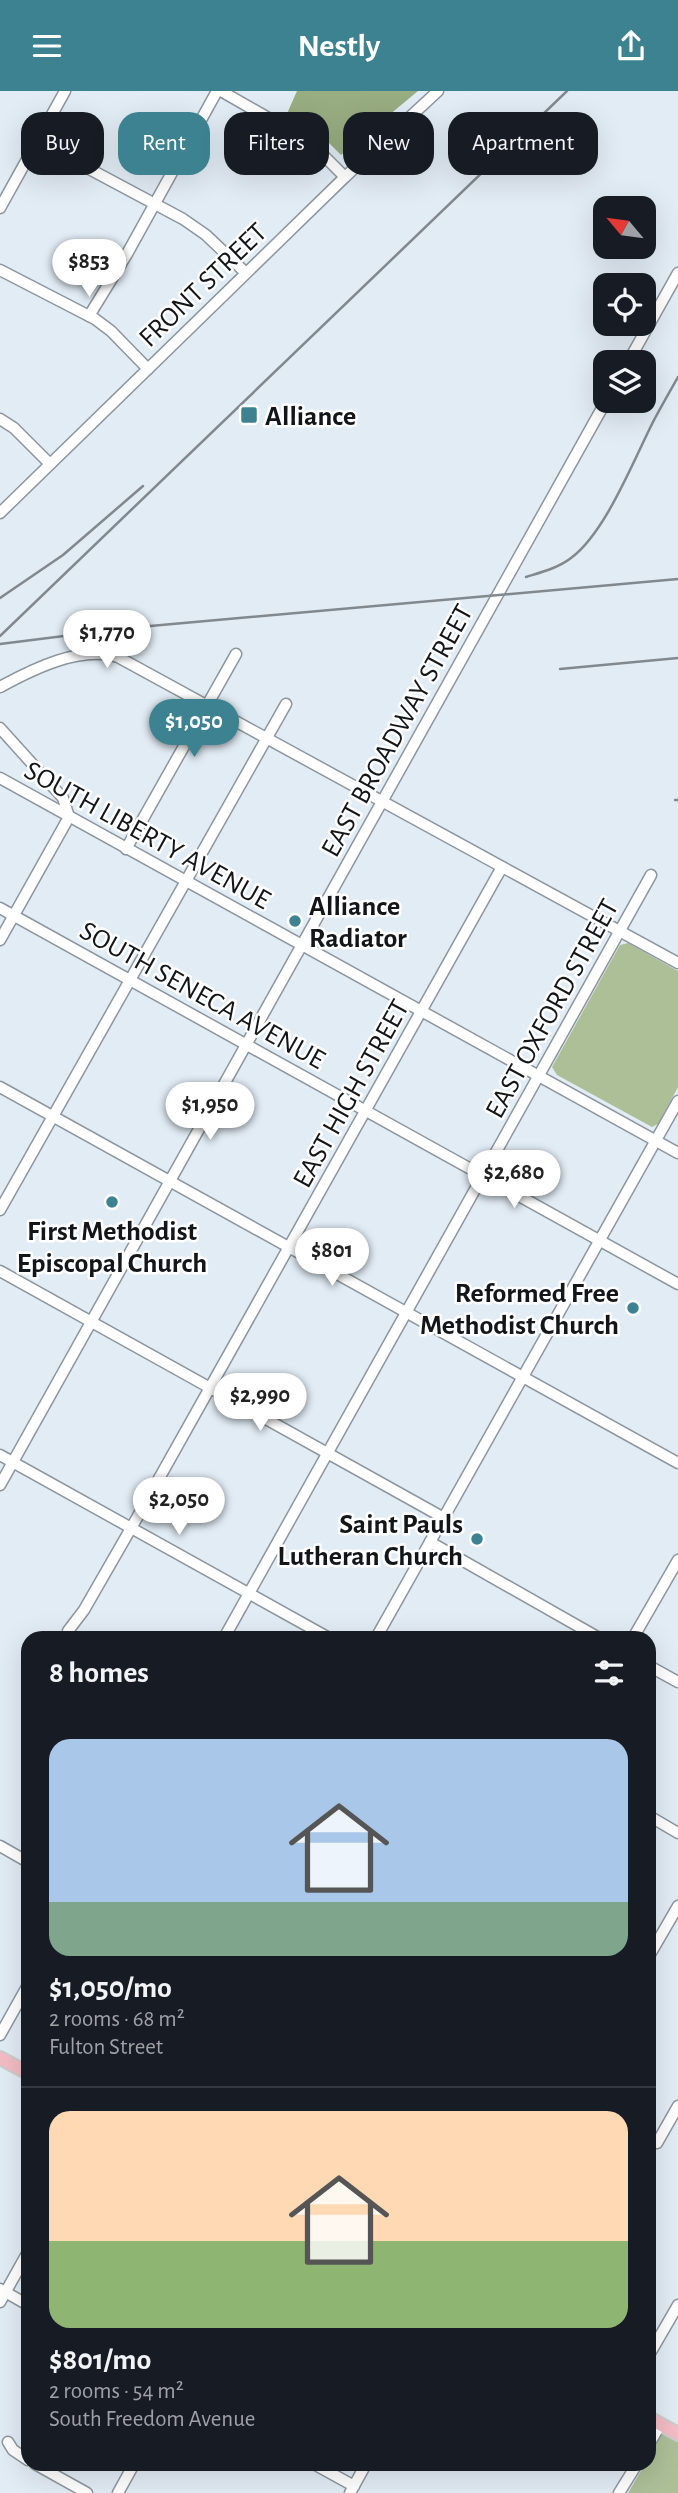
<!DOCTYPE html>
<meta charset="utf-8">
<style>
:root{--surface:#171b24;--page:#242831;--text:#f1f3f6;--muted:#9ea1a6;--line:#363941;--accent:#3d8290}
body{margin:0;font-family:"Alegreya Sans",sans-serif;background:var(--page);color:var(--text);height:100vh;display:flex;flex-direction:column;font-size:26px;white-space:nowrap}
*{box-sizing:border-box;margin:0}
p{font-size:23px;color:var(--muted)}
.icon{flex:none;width:38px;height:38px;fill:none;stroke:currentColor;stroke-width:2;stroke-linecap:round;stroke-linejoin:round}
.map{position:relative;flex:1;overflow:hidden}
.drawer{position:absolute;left:21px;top:1540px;width:635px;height:840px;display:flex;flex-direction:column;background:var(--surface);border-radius:21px;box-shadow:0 7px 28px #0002}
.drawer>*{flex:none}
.hud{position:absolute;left:21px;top:21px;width:637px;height:63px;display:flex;gap:14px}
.needle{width:46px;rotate:299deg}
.controls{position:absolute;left:593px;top:105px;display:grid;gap:14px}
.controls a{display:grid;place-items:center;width:63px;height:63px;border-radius:14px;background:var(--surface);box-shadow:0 7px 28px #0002;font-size:35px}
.price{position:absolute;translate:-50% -60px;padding:0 16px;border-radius:24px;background:#fff;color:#222;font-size:23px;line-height:46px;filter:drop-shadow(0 2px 4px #0008)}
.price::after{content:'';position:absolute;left:50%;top:42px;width:21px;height:16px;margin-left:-10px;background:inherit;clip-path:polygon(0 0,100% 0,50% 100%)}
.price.selected{background:var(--accent);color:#fff}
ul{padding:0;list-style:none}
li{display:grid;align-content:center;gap:14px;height:371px;padding:0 28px}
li+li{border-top:2px solid var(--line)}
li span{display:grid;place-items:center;height:217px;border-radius:21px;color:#555}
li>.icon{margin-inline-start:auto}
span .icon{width:126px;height:126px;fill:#fffc;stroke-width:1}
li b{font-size:30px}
h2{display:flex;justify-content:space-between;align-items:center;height:84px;padding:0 28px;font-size:30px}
.chip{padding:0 24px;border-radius:21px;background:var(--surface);box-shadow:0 7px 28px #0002;font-size:24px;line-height:63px}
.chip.selected{background:var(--accent);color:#fff}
header{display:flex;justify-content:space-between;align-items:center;height:91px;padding:0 28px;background:var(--accent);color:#fff;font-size:32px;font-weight:600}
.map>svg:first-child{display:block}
.green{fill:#acbf97}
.forest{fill:#99ad82}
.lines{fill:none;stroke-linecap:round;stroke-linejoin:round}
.minor-casing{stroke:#8d969e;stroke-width:13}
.major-casing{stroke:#cbcccc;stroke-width:16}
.minor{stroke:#fff;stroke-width:10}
.major{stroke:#f2bcc4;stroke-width:12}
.rail{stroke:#81888e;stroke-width:2.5}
.poi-dot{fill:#3d8290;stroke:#fff;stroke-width:2.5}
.labels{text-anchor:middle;stroke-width:5;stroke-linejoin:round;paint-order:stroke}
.street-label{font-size:28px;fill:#121619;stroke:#fff}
.poi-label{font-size:28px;font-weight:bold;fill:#121619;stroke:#fff;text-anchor:start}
</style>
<header><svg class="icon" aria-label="menu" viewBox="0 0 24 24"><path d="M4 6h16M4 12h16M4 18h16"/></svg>Nestly<svg class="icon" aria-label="share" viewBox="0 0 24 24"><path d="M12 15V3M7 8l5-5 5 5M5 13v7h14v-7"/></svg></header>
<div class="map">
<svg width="678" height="2402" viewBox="0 0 678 2402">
<rect width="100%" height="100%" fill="#e2ecf5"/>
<g class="green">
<polygon points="628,852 678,880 678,996 658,1033 652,1036 557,984 552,976 620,854"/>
<polygon points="662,2341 678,2350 678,2402 628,2402 645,2373 649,2373 649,2365"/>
</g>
<polygon class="forest" points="297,0 418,0 341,64 320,43 286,25"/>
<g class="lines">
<g class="minor-casing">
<g id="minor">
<polyline points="221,0 298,44 314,55 345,86"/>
<polyline points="37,50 183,128 206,144 246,182"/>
<polyline points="0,117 65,0"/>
<polyline points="0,179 95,228 111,240 148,278"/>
<polyline points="89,225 127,163 217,0"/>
<polyline points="628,271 678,182"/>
<polyline points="0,328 14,337 50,373"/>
<polyline points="0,422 345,86 438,0"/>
<path d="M0,596c33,-18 81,-42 118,-30l560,306"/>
<polyline points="0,637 63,707 69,726"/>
<polyline points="0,687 678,1062"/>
<polyline points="126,758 236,563"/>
<polyline points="0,817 678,1193"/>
<polyline points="0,849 69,726"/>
<polyline points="0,996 678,1372"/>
<polyline points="0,1119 286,613"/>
<polyline points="0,1180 444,1427"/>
<polyline points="0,1364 329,1547"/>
<polyline points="0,1394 606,310"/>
<polyline points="430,1451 599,1547"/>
<polyline points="68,1540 84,1519 138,1425 502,776"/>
<polyline points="224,1547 651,784"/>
<polyline points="376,1547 678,1010"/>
<polyline points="633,1547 678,1469"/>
<polyline points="649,1575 678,1591"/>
<polyline points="649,1725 678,1742"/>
<polyline points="0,1755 28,1771"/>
<polyline points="649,1865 678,1815"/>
<polyline points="0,1944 28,1894"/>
<polyline points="657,2052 678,2015"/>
<polyline points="0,2198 28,2214"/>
<polyline points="0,2211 28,2161"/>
<polyline points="649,2264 678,2214"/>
<polyline points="8,2351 13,2359 28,2369"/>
<polyline points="649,2353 661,2333"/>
<polyline points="35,2373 87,2402"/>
<polyline points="314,2373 354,2395"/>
<polyline points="118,2402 134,2373"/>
<polyline points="350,2402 366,2373"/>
<polyline points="619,2402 637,2373"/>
</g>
</g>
<g class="major-casing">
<g id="major">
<polyline points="0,1967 28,1982"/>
<polyline points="649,2327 678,2343"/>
</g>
</g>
<use href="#minor" class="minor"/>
<use href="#major" class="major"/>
<g class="rail">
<path d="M526,486c16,-5 32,-9 45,-19 35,-26 63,-99 83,-138 8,-15 16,-29 24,-43"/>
<polyline points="0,507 63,464 143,395"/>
<polyline points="0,545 567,0"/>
<polyline points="0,553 128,537 678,488"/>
<polyline points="560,578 678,567"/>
<polyline points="675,709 678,709"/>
</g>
</g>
<g class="poi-dot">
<rect x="240" y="315" width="18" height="18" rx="3.5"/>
<circle cx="295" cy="830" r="7"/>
<circle cx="112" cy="1111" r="7"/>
<circle cx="633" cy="1217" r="7"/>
<circle cx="477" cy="1448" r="7"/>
</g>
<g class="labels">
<g class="street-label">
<text transform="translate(202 193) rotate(-44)" y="10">FRONT STREET</text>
<text transform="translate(396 639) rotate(-61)" y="10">EAST BROADWAY STREET</text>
<text transform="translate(148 743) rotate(29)" y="10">SOUTH LIBERTY AVENUE</text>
<text transform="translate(203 903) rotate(29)" y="10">SOUTH SENECA AVENUE</text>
<text transform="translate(551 917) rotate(-61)" y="10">EAST OXFORD STREET</text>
<text transform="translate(350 1002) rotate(-61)" y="10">EAST HIGH STREET</text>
</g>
<g class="poi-label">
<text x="265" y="334">Alliance</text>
<text x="309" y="824">Alliance<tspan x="309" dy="32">Radiator</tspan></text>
<text x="112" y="1149" text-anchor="middle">First Methodist<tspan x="112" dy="32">Episcopal Church</tspan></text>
<text x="619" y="1211" text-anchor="end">Reformed Free<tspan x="619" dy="32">Methodist Church</tspan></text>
<text x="463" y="1442" text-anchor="end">Saint Pauls<tspan x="463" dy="32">Lutheran Church</tspan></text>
</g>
</g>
</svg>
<div class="controls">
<a><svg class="needle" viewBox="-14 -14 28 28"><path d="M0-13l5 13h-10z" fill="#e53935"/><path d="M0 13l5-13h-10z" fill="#9ea1a6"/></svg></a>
<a><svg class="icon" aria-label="locate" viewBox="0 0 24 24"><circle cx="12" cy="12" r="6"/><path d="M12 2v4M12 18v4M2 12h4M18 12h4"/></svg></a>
<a><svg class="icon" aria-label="layers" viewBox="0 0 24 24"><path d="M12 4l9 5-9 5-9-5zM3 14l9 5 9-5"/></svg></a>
</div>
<b class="price" style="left:89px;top:208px">$853</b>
<b class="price" style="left:107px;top:579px">$1,770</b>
<b class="price selected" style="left:194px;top:668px">$1,050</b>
<b class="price" style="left:210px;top:1051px">$1,950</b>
<b class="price" style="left:514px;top:1119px">$2,680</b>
<b class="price" style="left:332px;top:1197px">$801</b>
<b class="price" style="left:260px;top:1342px">$2,990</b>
<b class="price" style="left:179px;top:1446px">$2,050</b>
<div class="hud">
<a class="chip">Buy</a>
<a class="chip selected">Rent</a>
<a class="chip">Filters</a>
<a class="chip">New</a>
<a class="chip">Apartment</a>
</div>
<section class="drawer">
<h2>8 homes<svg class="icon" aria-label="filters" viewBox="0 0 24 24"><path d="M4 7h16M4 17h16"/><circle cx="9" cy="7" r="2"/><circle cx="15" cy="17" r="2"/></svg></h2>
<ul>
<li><span style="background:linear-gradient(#a9c7e8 75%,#7fa58c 0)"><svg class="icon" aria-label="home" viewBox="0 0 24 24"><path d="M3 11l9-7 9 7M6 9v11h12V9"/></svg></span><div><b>$1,050/mo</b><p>2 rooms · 68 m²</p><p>Fulton Street</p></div></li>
<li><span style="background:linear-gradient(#ffd9b3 60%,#8fb573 0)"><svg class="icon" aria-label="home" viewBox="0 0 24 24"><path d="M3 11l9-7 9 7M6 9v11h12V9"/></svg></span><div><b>$801/mo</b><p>2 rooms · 54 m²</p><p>South Freedom Avenue</p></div></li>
</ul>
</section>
</div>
